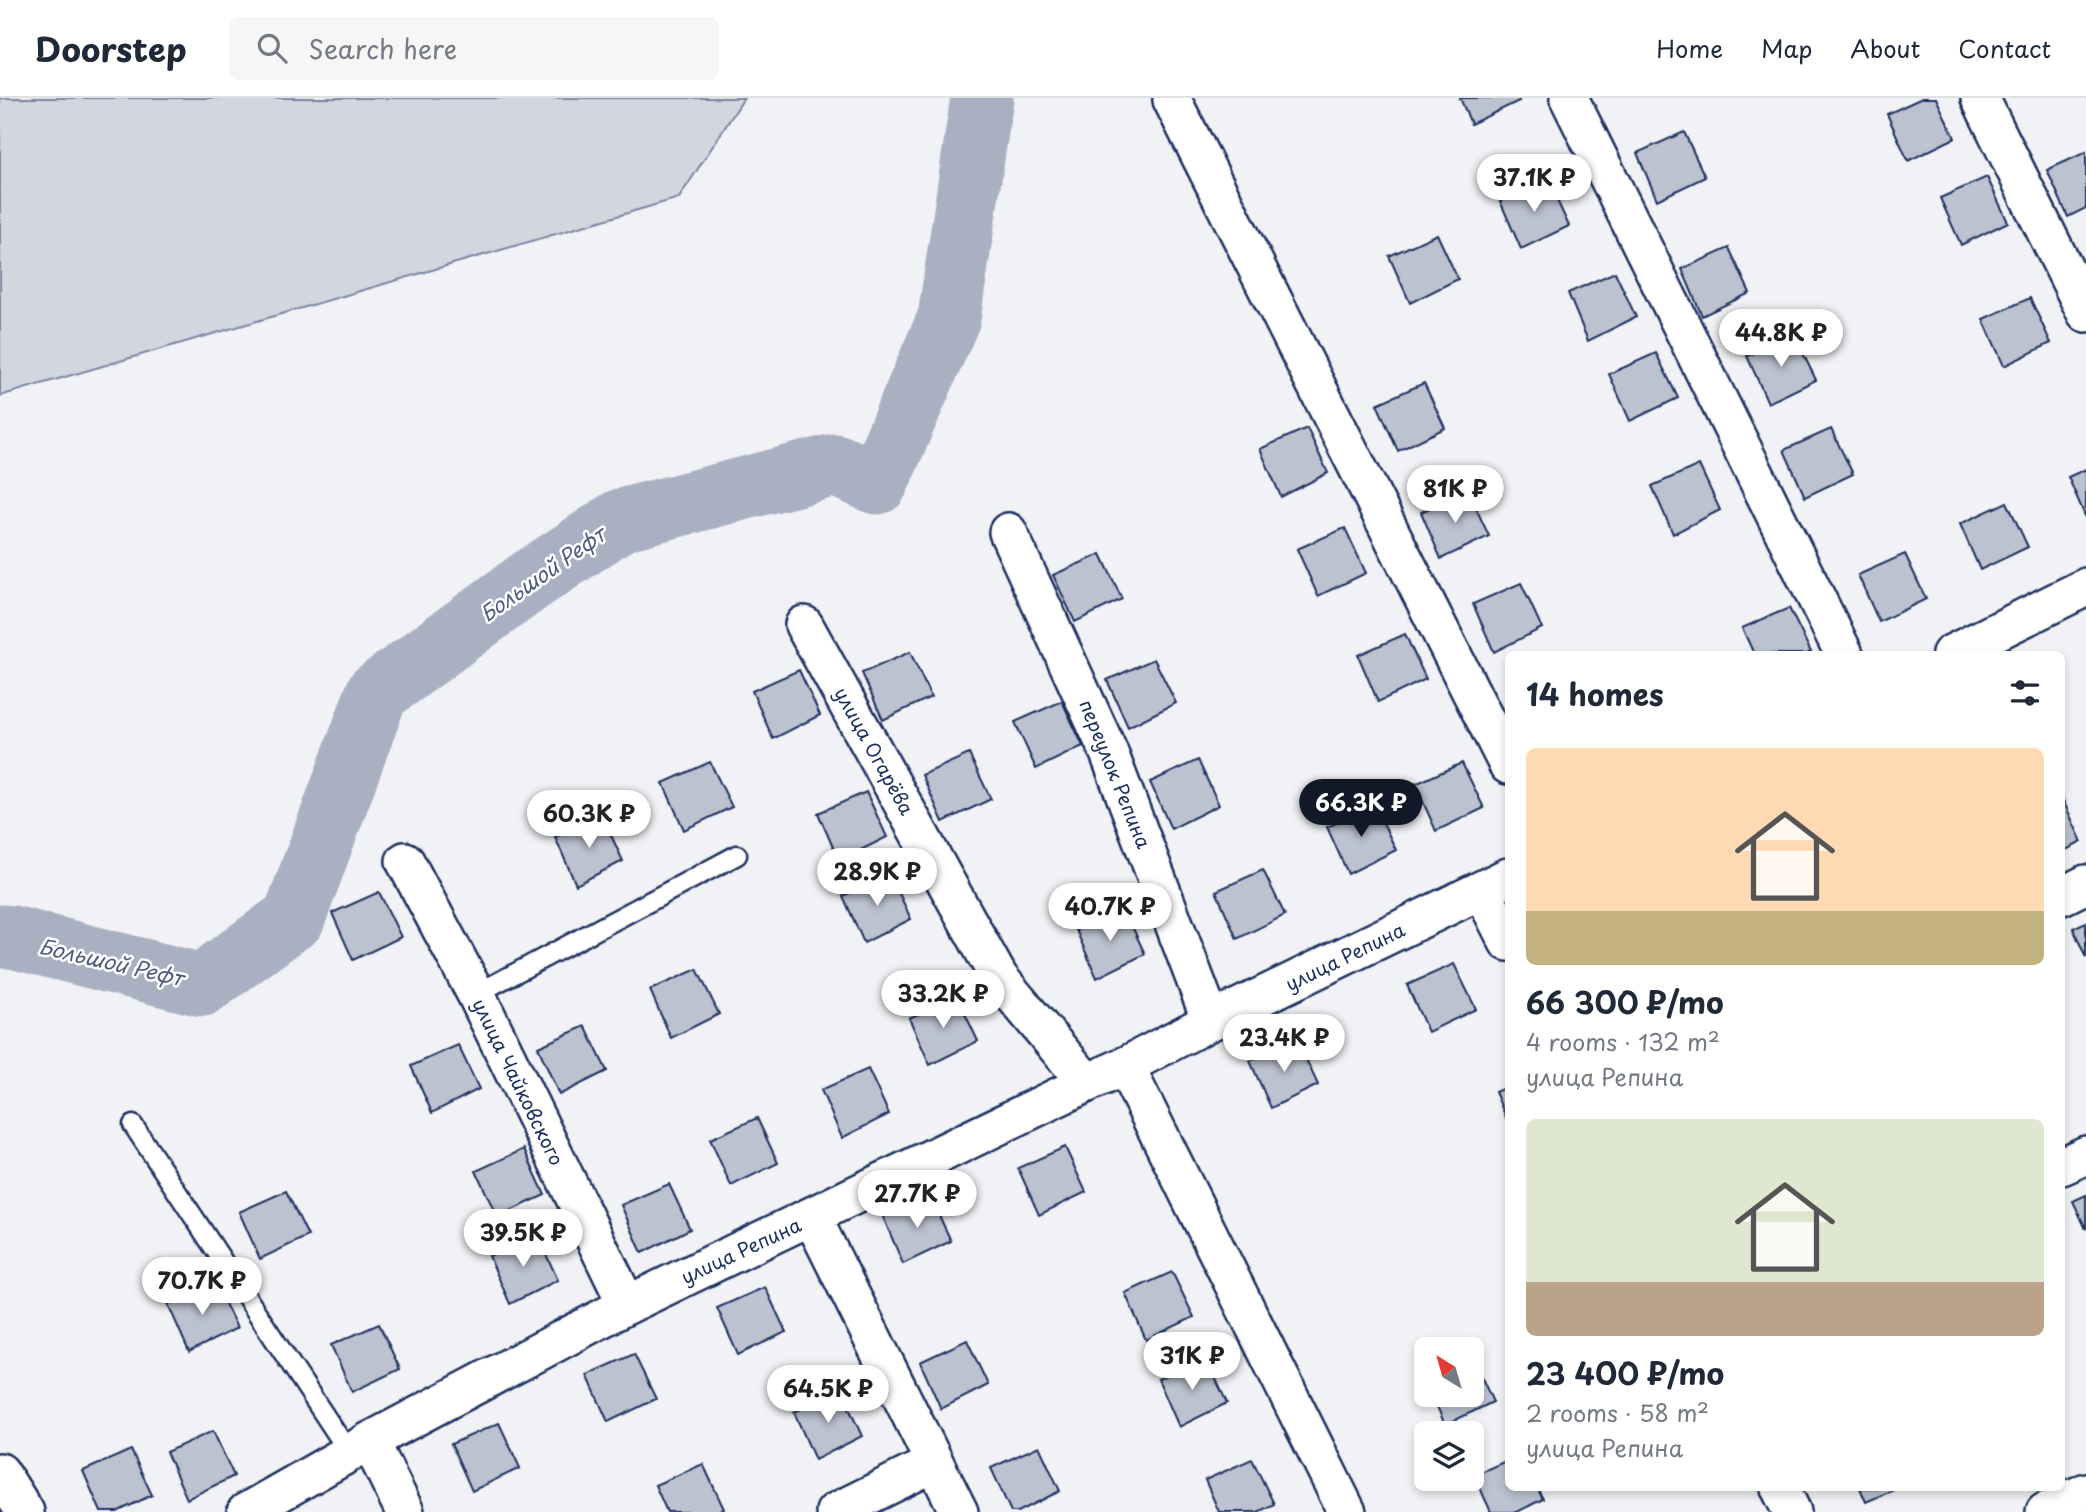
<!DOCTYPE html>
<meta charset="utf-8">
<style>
:root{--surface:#fff;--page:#f6f6f7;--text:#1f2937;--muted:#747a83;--line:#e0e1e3;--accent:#111827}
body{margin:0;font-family:"Playpen Sans",sans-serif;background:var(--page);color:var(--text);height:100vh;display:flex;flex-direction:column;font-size:26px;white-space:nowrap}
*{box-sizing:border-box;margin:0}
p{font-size:23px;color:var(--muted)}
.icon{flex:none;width:38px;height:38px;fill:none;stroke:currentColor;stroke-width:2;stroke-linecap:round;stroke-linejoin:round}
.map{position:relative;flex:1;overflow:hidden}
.details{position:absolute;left:1505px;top:553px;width:560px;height:840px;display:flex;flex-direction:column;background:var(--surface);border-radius:10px;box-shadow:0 4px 10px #0003}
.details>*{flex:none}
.needle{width:46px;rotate:323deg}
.controls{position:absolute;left:1414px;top:1239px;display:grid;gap:14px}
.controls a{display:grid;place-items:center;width:70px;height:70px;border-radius:10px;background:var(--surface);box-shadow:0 4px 10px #0003;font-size:35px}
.price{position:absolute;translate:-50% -60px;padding:0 16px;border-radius:24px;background:#fff;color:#222;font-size:23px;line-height:46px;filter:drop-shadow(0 2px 4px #0008)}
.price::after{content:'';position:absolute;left:50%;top:42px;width:21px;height:16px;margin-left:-10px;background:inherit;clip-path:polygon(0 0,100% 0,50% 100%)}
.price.active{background:var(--accent);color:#fff}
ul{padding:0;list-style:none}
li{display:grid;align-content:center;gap:14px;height:371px;padding:0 21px}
li span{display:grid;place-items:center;height:217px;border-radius:10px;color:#555}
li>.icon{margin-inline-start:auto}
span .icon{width:126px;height:126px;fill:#fffc;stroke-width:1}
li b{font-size:30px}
h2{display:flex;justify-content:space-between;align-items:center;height:84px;padding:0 21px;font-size:30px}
header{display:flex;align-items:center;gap:42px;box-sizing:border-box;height:98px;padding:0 35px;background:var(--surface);border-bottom:2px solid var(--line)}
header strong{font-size:33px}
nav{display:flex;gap:38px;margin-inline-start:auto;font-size:24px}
.search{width:490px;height:63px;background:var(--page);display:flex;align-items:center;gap:18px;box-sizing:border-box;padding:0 24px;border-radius:10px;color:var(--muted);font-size:26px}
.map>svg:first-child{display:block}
.green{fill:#d2d6df;stroke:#76829e;stroke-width:2}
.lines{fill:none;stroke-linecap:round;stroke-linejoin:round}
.river{stroke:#a8b0c2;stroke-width:63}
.building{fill:#bcc2d0;stroke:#1b2f5e;stroke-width:2}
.lane-casing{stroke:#1b2f5e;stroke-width:23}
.street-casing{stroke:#1b2f5e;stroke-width:42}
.lane{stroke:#fff;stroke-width:18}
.street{stroke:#fff;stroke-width:37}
.labels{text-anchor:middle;stroke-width:5;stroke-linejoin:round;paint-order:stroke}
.street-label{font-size:19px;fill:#1b2f5e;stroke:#fff}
.water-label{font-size:21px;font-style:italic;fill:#4c5c81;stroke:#fff}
</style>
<header>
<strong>Doorstep</strong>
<div class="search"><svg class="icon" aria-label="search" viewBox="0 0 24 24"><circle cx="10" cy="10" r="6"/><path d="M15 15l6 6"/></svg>Search here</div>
<nav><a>Home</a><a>Map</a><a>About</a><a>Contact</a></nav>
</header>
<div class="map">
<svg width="2086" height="1414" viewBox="0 0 2086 1414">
<rect width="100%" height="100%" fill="#f1f2f5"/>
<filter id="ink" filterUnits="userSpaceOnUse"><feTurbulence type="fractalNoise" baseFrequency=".0143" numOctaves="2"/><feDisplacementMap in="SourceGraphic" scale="14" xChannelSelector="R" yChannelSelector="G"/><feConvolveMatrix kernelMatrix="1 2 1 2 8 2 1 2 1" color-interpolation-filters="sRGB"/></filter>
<g filter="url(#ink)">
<polygon class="green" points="0,0 744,0 679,100 0,298"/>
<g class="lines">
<polyline class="river" points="0,838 12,839 202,887 294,820 377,595 531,482 621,422 835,367 877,385 949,220 982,0"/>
</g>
<g class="building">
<polygon points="1460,0 1518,0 1519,3 1471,26"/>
<polygon points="1922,0 1936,0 1955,40 1908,63 1887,16"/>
<polygon points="1684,34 1705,79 1657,102 1637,55"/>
<polygon points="2086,54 2086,110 2068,119 2047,72"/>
<polygon points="1987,79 2008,124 1961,147 1940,100"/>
<polygon points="1548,83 1569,128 1521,151 1500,103"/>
<polygon points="1437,136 1458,181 1410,205 1389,158"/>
<polygon points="1729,150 1750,195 1702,218 1682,171"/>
<polygon points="1615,174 1636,219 1588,243 1568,195"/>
<polygon points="2030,200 2051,245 2004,268 1983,221"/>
<polygon points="1794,237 1816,282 1768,305 1747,258"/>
<polygon points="1656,255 1678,300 1630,323 1609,276"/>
<polygon points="1424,285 1445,330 1398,353 1377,306"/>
<polygon points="1307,330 1328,375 1281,399 1260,351"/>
<polygon points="1831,331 1853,376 1805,399 1784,352"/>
<polygon points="1699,367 1720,412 1673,436 1652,388"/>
<polygon points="2086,371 2086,420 2068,379"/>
<polygon points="1468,393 1489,438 1441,461 1421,414"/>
<polygon points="2007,404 2028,449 1980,472 1960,426"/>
<polygon points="1345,430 1366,475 1318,498 1297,451"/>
<polygon points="1101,456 1122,501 1075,524 1053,477"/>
<polygon points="1905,456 1926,501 1879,524 1858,477"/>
<polygon points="1521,485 1542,530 1494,554 1473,506"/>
<polygon points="1789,510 1811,554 1807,556 1754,556 1742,530"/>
<polygon points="1405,536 1426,581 1378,604 1358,557"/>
<polygon points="910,554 931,599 883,622 862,575"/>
<polygon points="1154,561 1176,605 1128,629 1107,582"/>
<polygon points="799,572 820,617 773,641 752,593"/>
<polygon points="1062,603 1083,648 1036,671 1015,624"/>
<polygon points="969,656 991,701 943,724 922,677"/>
<polygon points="1198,662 1219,707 1171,731 1150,684"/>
<polygon points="710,664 732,709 684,732 663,685"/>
<polygon points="1462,665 1484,710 1436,733 1415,686"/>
<polygon points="866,694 887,739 839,763 818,715"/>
<polygon points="2062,700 2082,744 2062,754"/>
<polygon points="1375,708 1396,752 1348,776 1327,729"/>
<polygon points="602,718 623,763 576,787 555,739"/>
<polygon points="1263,772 1285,817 1237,841 1216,793"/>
<polygon points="890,776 911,821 864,845 843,798"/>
<polygon points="379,794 401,839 353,862 332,815"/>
<polygon points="1124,811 1145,856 1097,880 1076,832"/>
<polygon points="2086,824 2086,860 2073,830"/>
<polygon points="1454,866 1476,911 1428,934 1407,887"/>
<polygon points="697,871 719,916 671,940 650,892"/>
<polygon points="957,899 978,943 930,967 909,920"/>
<polygon points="585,928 607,973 559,997 538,949"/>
<polygon points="1297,942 1318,987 1271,1010 1250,963"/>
<polygon points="458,947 479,991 432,1015 411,968"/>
<polygon points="868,971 889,1016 842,1040 821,992"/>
<polygon points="1508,988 1508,1024 1495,994"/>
<polygon points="757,1020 778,1065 731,1088 710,1041"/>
<polygon points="1065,1049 1086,1094 1039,1117 1018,1070"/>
<polygon points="524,1051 545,1097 497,1119 476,1073"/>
<polygon points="669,1086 690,1131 642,1155 621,1107"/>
<polygon points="286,1093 308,1138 260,1161 239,1114"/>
<polygon points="2086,1097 2086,1131 2073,1103"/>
<polygon points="930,1098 951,1143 903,1166 883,1119"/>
<polygon points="537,1137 558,1182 510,1206 489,1158"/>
<polygon points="1172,1174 1194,1219 1146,1242 1125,1195"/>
<polygon points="215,1185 237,1230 189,1254 168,1206"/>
<polygon points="765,1189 786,1234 738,1257 717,1210"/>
<polygon points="379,1226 400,1271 352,1294 331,1247"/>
<polygon points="967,1242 988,1287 941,1311 920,1264"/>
<polygon points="634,1256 656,1301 608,1324 587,1277"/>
<polygon points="1472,1259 1493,1304 1445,1327 1432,1297 1472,1297"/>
<polygon points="1206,1260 1227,1305 1179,1329 1158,1281"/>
<polygon points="841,1293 862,1338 815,1362 794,1314"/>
<polygon points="499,1325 520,1370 472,1393 451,1346"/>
<polygon points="213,1333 234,1378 187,1401 166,1354"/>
<polygon points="1039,1348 1060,1393 1018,1414 1011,1414 991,1370"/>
<polygon points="131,1352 152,1397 117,1414 101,1414 83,1373"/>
<polygon points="1252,1361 1274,1406 1258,1414 1219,1414 1205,1382"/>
<polygon points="1508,1362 1508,1390 1537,1390 1543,1401 1517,1414 1491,1414 1474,1377"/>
<polygon points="703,1366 724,1411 718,1414 667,1414 655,1387"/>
<polygon points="1860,1390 1898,1390 1866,1404"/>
</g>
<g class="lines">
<g class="lane-casing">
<g id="lane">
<polyline points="476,896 737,757"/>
<polyline points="133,1027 350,1356"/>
</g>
</g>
<g class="street-casing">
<g id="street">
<polyline points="1569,0 1844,556"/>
<polyline points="1980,0 2086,215"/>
<polyline points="1172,2 1508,667"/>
<polyline points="1008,434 1109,655 1211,923"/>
<polyline points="804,527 999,880 1087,985"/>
<polyline points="1951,556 2086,489"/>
<polyline points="405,763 476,896 627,1207"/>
<polyline points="1482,793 1508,844"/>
<polyline points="2062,798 2086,786"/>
<polyline points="1125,968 1347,1414"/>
<polyline points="2062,1068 2086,1057"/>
<polyline points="812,1119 959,1414"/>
<polyline points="370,1343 405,1414"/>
<polyline points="0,1374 25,1414"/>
<polyline points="1780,1390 1792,1414"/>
<polyline points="246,1414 370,1343 627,1207 1087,985 1125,968 1211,923 1508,779"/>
<polyline points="835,1414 934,1365"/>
<polyline points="2045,1414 2086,1394"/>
</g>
</g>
<use href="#lane" class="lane"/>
<use href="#street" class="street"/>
</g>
</g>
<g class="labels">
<g class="street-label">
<text transform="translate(874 653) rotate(61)" y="7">улица Огарёва</text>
<text transform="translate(1115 676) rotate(68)" y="7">переулок Репина</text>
<text transform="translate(1345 859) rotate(-26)" y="7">улица Репина</text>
<text transform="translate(518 984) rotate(64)" y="7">улица Чайковского</text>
<text transform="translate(741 1153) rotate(-25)" y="7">улица Репина</text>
</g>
<g class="water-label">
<text transform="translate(543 477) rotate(-35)" y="7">Большой Рефт</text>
<text transform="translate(111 865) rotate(13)" y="7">Большой Рефт</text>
</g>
</g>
</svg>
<div class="controls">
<a><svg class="needle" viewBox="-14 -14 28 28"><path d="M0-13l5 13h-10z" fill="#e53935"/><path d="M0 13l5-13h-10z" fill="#747a83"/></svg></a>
<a><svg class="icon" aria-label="layers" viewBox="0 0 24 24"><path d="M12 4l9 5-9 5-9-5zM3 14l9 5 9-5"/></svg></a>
</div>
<b class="price" style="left:1534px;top:116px">37.1K ₽</b>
<b class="price" style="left:1781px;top:271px">44.8K ₽</b>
<b class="price" style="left:1455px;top:427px">81K ₽</b>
<b class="price active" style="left:1361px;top:741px">66.3K ₽</b>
<b class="price" style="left:589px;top:752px">60.3K ₽</b>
<b class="price" style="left:877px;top:810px">28.9K ₽</b>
<b class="price" style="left:1110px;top:845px">40.7K ₽</b>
<b class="price" style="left:943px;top:932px">33.2K ₽</b>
<b class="price" style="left:1284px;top:976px">23.4K ₽</b>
<b class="price" style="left:917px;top:1132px">27.7K ₽</b>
<b class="price" style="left:523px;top:1171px">39.5K ₽</b>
<b class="price" style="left:202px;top:1219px">70.7K ₽</b>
<b class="price" style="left:1192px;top:1294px">31K ₽</b>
<b class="price" style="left:828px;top:1327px">64.5K ₽</b>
<section class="details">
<h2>14 homes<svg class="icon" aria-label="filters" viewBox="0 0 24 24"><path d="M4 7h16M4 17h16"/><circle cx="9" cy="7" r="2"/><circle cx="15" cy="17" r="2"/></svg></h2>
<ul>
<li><span style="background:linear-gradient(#ffd9b3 75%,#c2b280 0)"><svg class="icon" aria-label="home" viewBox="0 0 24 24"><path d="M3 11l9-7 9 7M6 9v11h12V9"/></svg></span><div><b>66 300 ₽/mo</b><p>4 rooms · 132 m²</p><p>улица Репина</p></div></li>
<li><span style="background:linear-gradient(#dfe7d0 75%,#b9a48a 0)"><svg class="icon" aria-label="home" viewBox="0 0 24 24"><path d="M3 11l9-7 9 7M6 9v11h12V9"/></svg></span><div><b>23 400 ₽/mo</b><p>2 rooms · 58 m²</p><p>улица Репина</p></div></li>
</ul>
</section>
</div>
